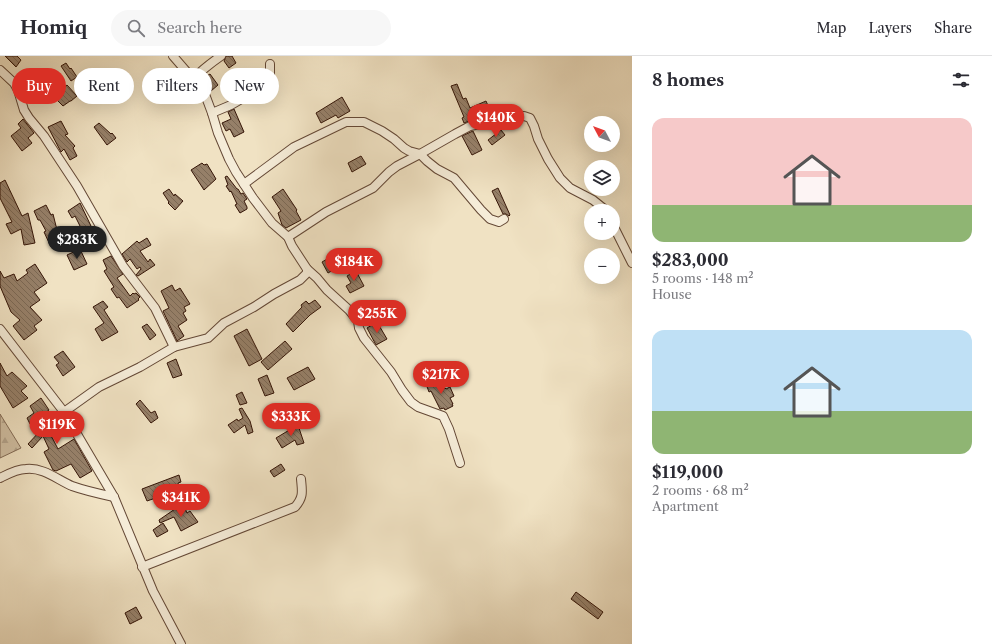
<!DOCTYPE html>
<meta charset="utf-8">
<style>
:root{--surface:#fff;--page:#f7f7f7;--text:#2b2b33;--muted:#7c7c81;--line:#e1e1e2;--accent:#d93025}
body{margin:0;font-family:"Libre Caslon Text",serif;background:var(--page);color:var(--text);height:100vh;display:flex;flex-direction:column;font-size:15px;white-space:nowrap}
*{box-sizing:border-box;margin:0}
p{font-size:13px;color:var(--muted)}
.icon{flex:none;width:22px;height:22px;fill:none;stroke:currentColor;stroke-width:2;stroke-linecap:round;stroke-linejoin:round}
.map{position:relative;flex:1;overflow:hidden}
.drawer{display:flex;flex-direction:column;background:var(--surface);width:360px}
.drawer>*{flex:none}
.hud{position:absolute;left:12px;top:12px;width:380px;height:36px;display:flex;gap:8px}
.needle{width:26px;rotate:311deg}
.tools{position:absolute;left:584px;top:60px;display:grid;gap:8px}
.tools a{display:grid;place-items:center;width:36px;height:36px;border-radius:50%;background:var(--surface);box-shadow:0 4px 16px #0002;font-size:20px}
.price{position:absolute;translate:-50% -34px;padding:0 9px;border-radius:14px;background:var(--accent);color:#fff;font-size:13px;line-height:26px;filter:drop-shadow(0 1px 2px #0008)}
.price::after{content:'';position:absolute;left:50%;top:24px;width:12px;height:9px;margin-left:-6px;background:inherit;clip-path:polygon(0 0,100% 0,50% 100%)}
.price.current{background:#222;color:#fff}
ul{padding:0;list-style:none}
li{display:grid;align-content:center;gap:8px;height:212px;padding:0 20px}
li span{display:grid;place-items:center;height:124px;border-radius:12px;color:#555}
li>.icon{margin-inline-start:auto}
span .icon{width:72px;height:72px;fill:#fffc;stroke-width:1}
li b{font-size:17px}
h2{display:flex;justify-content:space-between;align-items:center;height:48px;padding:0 20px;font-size:17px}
.tag{padding:0 14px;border-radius:18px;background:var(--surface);box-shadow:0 4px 16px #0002;font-size:14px;line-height:36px}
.tag.current{background:var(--accent);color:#fff}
header{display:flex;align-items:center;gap:24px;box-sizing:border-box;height:56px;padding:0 20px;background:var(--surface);border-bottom:1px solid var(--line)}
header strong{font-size:19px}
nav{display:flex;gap:22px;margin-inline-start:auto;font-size:14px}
.search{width:280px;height:36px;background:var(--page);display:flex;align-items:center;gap:10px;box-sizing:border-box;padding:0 14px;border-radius:22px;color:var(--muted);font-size:15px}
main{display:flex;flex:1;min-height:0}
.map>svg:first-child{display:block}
.forest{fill:url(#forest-firs);stroke:#826a55}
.building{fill:url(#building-back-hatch);stroke:#351507}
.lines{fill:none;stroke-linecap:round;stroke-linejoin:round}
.minor-casing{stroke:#644836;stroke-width:10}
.minor{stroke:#f5ecd8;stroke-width:8}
</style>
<header>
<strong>Homiq</strong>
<div class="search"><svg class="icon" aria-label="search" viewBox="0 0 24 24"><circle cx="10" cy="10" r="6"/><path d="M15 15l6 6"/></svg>Search here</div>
<nav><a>Map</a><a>Layers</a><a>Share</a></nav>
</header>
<main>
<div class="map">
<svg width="632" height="588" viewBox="0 0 632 588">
<defs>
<pattern id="forest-firs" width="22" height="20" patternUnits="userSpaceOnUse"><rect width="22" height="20" fill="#d0bfa3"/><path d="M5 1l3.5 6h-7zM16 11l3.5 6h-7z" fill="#b3a38b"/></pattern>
<pattern id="building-back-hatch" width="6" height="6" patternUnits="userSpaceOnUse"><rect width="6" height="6" fill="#968069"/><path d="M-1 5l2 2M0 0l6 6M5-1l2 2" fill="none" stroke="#7b6854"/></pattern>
</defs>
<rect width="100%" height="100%" fill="#f0e2c3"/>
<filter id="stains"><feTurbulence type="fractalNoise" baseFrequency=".005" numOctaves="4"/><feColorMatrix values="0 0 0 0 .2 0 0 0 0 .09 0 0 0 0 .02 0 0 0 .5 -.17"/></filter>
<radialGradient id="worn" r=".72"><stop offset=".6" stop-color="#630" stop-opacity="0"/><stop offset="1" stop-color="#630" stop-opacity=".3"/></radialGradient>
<polygon class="forest" points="0,358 21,392 0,402"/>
<g class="building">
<polygon points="5,0 17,0 21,4 16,11"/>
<polygon points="226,0 232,0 236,7 229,12 224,5"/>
<polygon points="66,7 70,13 71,12 77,21 71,25 61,10"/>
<polygon points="210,18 218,29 211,35 202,23"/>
<polygon points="457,28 463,43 466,42 470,52 486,45 492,59 488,61 469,65 464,67 462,62 464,61 451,30"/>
<polygon points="67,29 77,40 71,45 70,45 63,50 53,40"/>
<polygon points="342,41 350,55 338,62 336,59 321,67 316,57"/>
<polygon points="234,53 244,76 234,81 230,73 226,75 222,67 231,63 228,56"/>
<polygon points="23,63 34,77 28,82 32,87 22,95 11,80 21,72 18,68"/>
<polygon points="61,65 68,78 65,79 75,90 73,92 77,100 70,104 64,93 61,96 48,71"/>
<polygon points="99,67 111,78 112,77 116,82 107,89 94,71"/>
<polygon points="501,74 505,79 492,89 488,84"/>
<polygon points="473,75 482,94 472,99 462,80"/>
<polygon points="361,100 366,108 352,116 348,107"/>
<polygon points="202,107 204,109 207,108 216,123 204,134 191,114"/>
<polygon points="227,120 237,133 238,133 241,138 243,137 247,143 244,145 247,151 247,153 240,157 235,149 237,148 231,135 230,136 226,130 228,129 225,121"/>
<polygon points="5,124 22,160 28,157 35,187 24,189 21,173 11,178 6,168 12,166 0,142 0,127"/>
<polygon points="498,132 510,159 509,160 506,158 503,158 492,135"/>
<polygon points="169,133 174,140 175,138 183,145 175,154 168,147 169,146 163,137"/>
<polygon points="283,133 297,154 296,155 301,164 286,172 282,169 278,157 281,155 272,141"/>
<polygon points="80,147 91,170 82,174 75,160 72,162 68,155"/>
<polygon points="46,149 51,159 53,158 56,170 63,186 51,191 44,176 46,175 40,164 38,164 34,155"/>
<polygon points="147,182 151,189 140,195 148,206 150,203 155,209 138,220 136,219 141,213 140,211 137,213 130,203 127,206 122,198 137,185 139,187"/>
<polygon points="80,193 87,208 74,214 67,199"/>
<polygon points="111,200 123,218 117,222 130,240 133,237 134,238 136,237 140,241 138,243 139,244 127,252 119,241 117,242 111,233 114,231 104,215 107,213 103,204"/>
<polygon points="329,202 335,213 328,217 322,206"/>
<polygon points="35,208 47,227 34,236 40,244 30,251 42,264 34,270 37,274 24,284 13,270 20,264 11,256 0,230 0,215 4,222 14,218 17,225 28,217 26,214"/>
<polygon points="356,215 364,230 350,237 346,230 351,227 347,220"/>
<polygon points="172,229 175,235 180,232 190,248 184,251 186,255 183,257 187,264 178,270 184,280 177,285 163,255 169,252 161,235"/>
<polygon points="315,244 321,251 310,259 293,276 286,268 302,251 301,249 306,245 309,248"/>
<polygon points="103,245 108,251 104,254 118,276 102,285 95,273 104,267 93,251"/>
<polygon points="377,266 387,283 376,289 367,272"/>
<polygon points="147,268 156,279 150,284 142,271"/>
<polygon points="247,273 262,303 249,310 234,280"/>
<polygon points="285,285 292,293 268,314 261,306"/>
<polygon points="63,295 75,311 63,320 56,309 59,307 54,301"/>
<polygon points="176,303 182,319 173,322 167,307"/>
<polygon points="0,307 7,320 12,316 27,330 21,335 28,342 13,352 0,330"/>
<polygon points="308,311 315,323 294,334 287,322"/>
<polygon points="267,319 274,337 265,340 258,323"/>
<polygon points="438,325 442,334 445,332 446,333 450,331 454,340 450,342 453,348 452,348 453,350 445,354 444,352 440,353 431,335 429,336 426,328 432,326 433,328"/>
<polygon points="242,336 247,347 240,349 236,339"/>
<polygon points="41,342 49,354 41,360 58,393 74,383 92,415 80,422 71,408 56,415 53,414 44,396 49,393 43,380 32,392 28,388 40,375 35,366 30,368 27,362 34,357 30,350"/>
<polygon points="140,344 151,357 155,355 158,362 151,367 136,348"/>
<polygon points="242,352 250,365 253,376 248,378 245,369 234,377 228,369 237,363 238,365 243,362 239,353"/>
<polygon points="298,369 304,387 297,389 295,384 282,392 276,382 291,373 291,371"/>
<polygon points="281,408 285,414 274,421 270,415"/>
<polygon points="179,419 181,426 178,427 180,435 170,437 147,445 142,433"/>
<polygon points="184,450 187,457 190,455 198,466 181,475 174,461 160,467 159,464 175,453 176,454"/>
<polygon points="163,467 168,475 157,481 153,474"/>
<polygon points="576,536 603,556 598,563 571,543"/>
<polygon points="136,551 142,562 130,568 125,557"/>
</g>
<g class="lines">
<g class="minor-casing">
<g id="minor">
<polyline points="0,14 14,27 18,34 24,54 29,62 44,80 77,130 123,210 155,252 174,291"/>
<path d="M193,23c9,-9 18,-16 28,-23"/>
<polyline points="212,57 231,49 243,42 254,34 261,29 270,20 270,8"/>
<polyline points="244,128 294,91 346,66 364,66 382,75 394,83 404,92 409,95 420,98 427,105 437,113 454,122 481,154 490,163 499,166 504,163"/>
<polyline points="613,169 632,207"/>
<polyline points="288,181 326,156 373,132 389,116 397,110 420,98 455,78 470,70 496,65 511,60 524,60 530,62 534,70 538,83 548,103 560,122 570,132 593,144 603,152 605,155"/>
<polyline points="307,213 317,222 327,234 349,254 358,265 359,272 364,282 391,316 402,334 411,346 418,351 443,360 449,373 460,407"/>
<polyline points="0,273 64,356 114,441 153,535 181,588"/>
<polyline points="64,356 99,331 140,311 174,291 208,282 224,267 254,251 274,238 300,224 307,217 307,213 292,190 288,181 272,167 253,142 236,116 229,103 218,77 212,57 206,41 193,23 173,0"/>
<path d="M0,422c8,-4 17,-9 26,-9 17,-2 32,11 46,17 14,5 28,8 42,11"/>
<path d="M142,511l153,-60c9,-10 7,-16 6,-28"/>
</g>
</g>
<use href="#minor" class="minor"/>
</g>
<rect width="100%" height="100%" filter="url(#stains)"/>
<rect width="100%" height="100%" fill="url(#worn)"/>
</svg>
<div class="tools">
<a><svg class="needle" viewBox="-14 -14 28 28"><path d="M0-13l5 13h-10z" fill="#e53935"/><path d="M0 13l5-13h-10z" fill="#7c7c81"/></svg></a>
<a><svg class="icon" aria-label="layers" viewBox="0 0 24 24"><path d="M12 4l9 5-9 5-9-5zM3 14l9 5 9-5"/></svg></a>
<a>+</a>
<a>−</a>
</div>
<b class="price" style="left:496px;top:82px">$140K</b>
<b class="price current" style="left:77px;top:204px">$283K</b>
<b class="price" style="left:354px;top:226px">$184K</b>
<b class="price" style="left:377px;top:278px">$255K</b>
<b class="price" style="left:441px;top:339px">$217K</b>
<b class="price" style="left:291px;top:381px">$333K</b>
<b class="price" style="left:57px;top:389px">$119K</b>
<b class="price" style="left:181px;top:462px">$341K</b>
<div class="hud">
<a class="tag current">Buy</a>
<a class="tag">Rent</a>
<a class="tag">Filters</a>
<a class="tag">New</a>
</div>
</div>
<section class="drawer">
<h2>8 homes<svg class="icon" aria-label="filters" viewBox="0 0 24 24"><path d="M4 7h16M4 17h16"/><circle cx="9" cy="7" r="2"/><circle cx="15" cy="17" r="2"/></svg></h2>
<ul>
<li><span style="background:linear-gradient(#f6c9c9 70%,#8fb573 0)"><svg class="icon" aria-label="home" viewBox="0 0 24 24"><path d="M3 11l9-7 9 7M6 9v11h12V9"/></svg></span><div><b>$283,000</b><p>5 rooms · 148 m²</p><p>House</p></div></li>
<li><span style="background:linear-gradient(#bfe0f5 65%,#8fb573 0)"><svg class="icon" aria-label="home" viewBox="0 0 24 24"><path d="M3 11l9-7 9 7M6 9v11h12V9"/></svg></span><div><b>$119,000</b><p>2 rooms · 68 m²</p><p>Apartment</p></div></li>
</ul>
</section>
</main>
